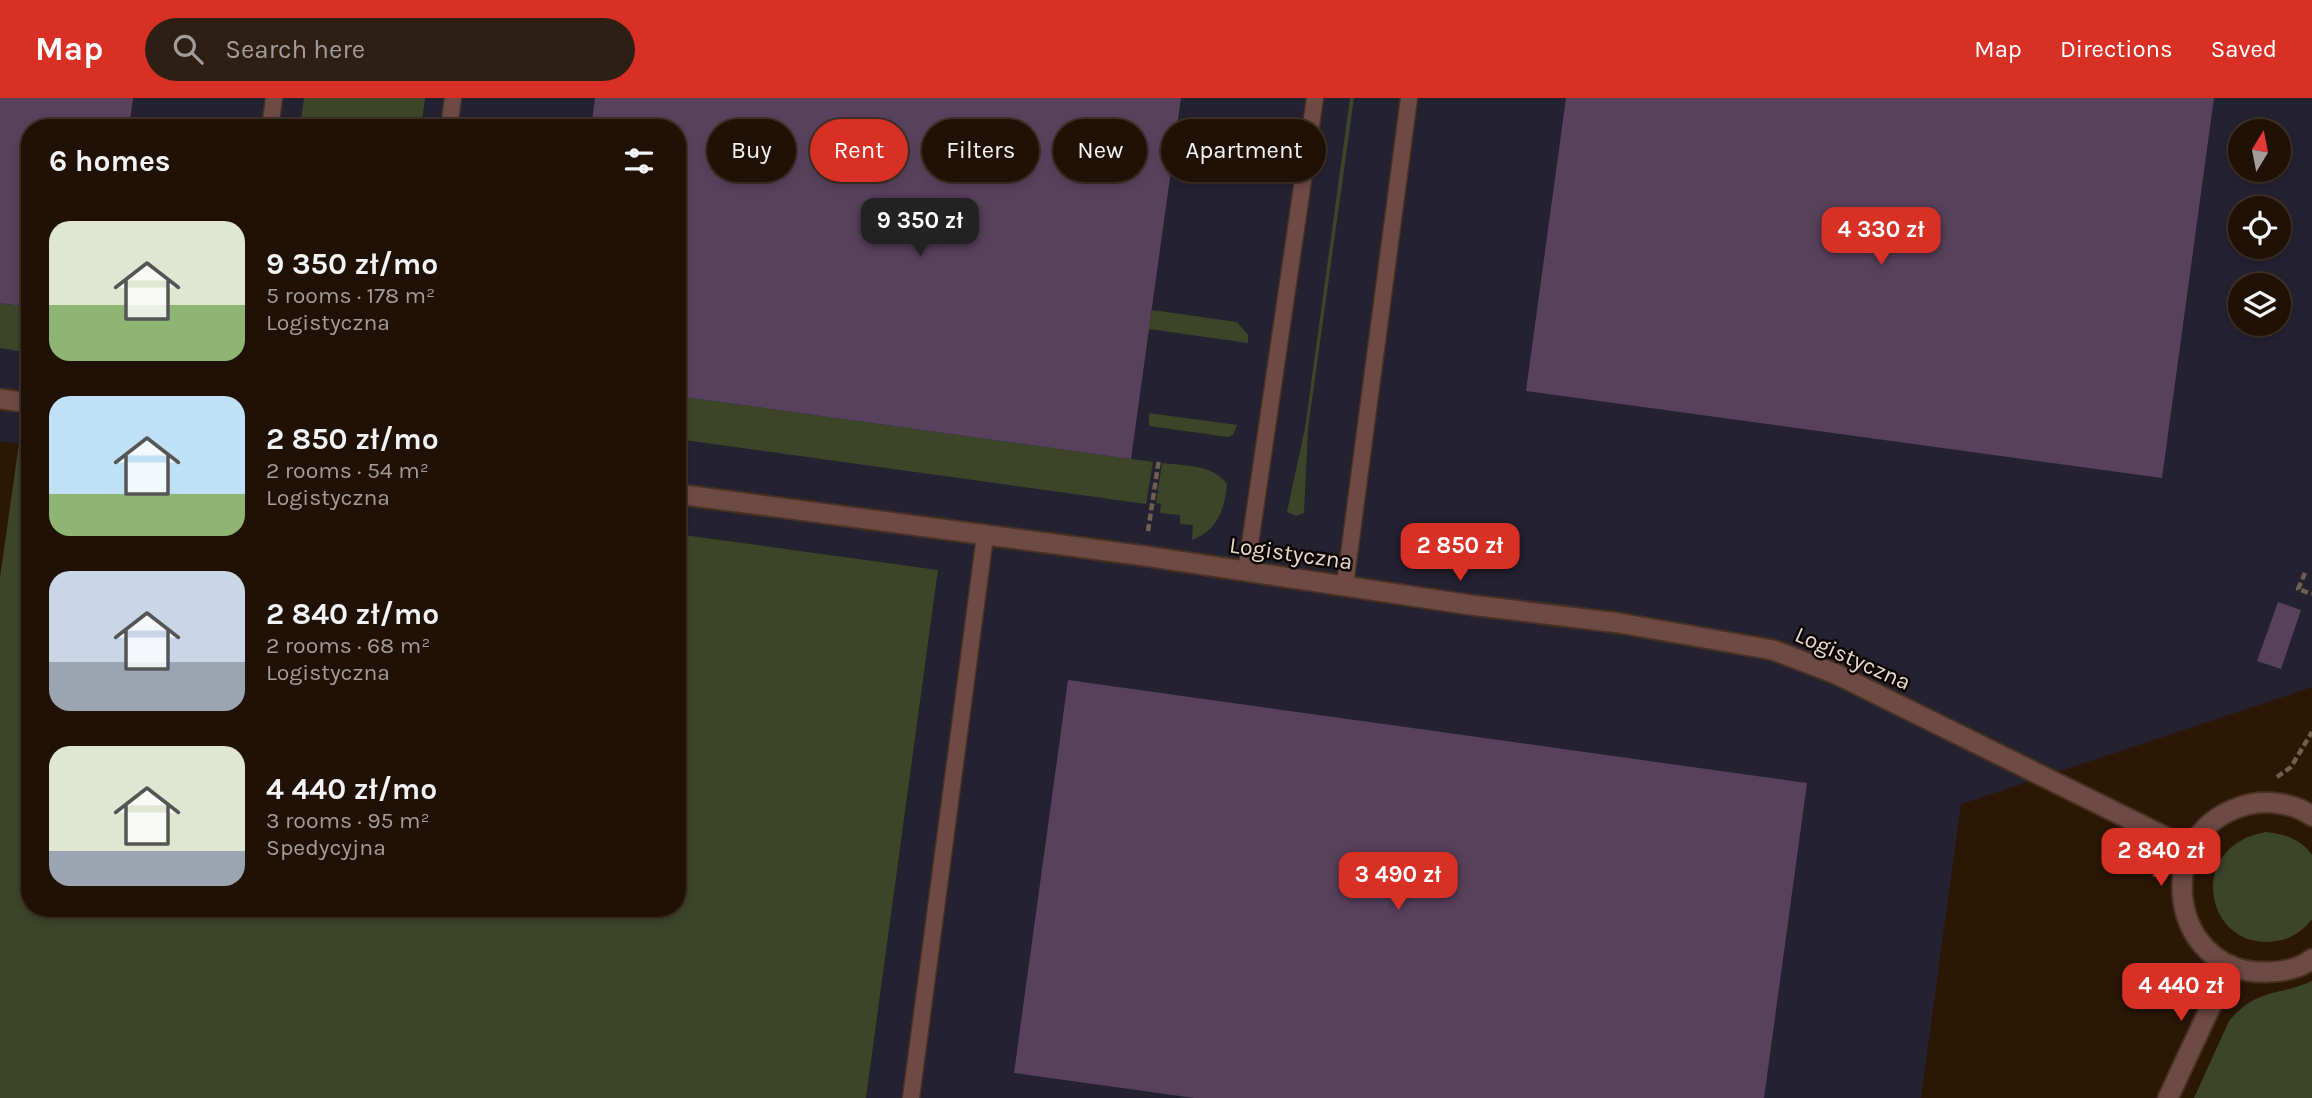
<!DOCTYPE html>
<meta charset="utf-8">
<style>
:root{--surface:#211104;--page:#2d1f13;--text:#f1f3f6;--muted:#a29d9a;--line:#3e3126;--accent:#d93025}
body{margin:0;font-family:Karla,sans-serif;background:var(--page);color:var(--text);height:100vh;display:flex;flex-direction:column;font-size:26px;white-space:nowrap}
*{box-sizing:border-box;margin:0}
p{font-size:23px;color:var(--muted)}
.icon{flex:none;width:38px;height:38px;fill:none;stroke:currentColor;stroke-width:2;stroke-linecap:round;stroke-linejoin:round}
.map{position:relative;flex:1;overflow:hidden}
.panel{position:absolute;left:21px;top:21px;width:665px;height:798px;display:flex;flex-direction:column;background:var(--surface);border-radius:28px;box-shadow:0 4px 10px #0003,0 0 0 2px var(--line)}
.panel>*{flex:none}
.hud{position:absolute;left:707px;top:21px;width:665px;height:63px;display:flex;gap:14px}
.needle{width:46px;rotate:10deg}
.tools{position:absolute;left:2228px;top:21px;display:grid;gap:14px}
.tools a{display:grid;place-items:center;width:63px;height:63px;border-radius:50%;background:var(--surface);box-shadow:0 4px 10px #0003,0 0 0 2px var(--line);font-size:35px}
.price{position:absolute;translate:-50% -60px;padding:0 16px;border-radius:14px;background:var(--accent);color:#fff;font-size:23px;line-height:46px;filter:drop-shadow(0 2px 4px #0008)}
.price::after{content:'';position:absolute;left:50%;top:42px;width:21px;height:16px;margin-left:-10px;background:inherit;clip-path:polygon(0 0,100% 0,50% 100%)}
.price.current{background:#222;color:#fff}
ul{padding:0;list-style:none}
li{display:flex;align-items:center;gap:21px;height:175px;padding:0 28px}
li span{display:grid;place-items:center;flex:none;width:196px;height:140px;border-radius:21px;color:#555}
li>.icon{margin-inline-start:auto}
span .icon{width:84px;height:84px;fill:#fffc;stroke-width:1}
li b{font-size:30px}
h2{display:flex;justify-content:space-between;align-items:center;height:84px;padding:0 28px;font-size:30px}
.chip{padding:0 24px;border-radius:32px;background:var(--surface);box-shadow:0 4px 10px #0003,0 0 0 2px var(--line);font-size:24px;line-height:63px}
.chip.current{background:var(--accent);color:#fff}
header{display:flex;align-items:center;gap:42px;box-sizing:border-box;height:98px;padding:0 35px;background:var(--accent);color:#fff}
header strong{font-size:33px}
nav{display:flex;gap:38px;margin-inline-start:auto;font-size:24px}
.search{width:490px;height:63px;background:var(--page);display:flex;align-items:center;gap:18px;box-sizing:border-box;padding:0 24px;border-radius:38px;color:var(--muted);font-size:26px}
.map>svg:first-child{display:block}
.industrial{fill:#242131;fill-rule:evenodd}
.green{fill:#3d4529}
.building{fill:#59415d}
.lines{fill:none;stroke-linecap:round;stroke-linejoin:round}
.service-casing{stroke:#463221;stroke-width:19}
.minor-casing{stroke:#463221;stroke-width:23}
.path{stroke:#705e4e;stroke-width:4.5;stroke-dasharray:7 3.5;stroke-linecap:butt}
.service{stroke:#6e4a45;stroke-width:16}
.minor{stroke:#6e4a45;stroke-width:19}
.labels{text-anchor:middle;stroke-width:5;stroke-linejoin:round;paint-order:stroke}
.street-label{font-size:23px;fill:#e8d9ce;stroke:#0d0501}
</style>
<header>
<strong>Map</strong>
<div class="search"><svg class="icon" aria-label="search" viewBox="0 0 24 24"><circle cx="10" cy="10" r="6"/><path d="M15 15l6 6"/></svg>Search here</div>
<nav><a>Map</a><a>Directions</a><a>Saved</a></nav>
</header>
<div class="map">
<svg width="2312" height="1000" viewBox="0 0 2312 1000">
<rect width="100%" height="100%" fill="#2c1705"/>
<path class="industrial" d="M0,0h2312v589l-351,117 -40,294h-1055l72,-527 -261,-37v-406h-647v317l-30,-4zM2240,33h38v39h-38zM2240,110h38v39h-38zM2240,187h38v39h-38z"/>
<g class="green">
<polygon points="304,0 425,0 421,30 300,30"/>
<polygon points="1350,0 1354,0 1308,331 1304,415 1296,418 1287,414 1305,330"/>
<polygon points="0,205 30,209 30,255 0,250"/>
<polygon points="1152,212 1237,224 1248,237 1248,245 1149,231"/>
<polygon points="677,298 1153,364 1146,406 677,341"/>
<polygon points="1149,315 1237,327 1233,337 1228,339 1149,328"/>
<polygon points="19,345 30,347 30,810 677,810 677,436 938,472 866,1000 0,1000 0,480"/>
<path d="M1162,365c22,3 51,1 65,21 -2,25 -10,47 -35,56l1,-15 -13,-1v-9l-20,-2 1,-9 -5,-1z"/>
<path d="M2266,734c18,2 35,7 46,23v64c-9,12 -21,20 -36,22 -70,12 -93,-95 -10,-109z"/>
<path d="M2312,883v117h-118l35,-77c29,-34 47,-24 83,-40z"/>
</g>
<g class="building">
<polygon points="0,0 133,0 129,30 30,30 30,209 0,205"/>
<polygon points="595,0 1181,0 1131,361 677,298 677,30 591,30"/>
<polygon points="1566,0 2214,0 2162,380 1526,293"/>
<polygon points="2278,504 2301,512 2281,571 2257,563"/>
<polygon points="1068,582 1807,685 1764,1000 1194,1000 1014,975"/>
</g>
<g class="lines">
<g class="service-casing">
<g id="service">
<polyline points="270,30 274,0"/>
<polyline points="449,30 453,0"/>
<polyline points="1246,473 1315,0"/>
<polyline points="1345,487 1409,0"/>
<polyline points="911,1000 985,438"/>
</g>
</g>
<g class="minor-casing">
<g id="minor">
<polyline points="0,301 30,305"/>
<polyline points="677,396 1145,458 1471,507 1619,525 1773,552 1836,576 2190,751"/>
<path d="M2312,718c-20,-14 -49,-17 -72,-9 -91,30 -69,168 26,165 16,0 33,-3 46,-13"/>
<polyline points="2168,1000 2230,867"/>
</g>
</g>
<g class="path">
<polyline points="1148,433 1159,361"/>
<polyline points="2305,475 2298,491 2312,496"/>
<polyline points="2277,679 2291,669 2312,634"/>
<polyline points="2142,759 2155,778"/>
</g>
<use href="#service" class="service"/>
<use href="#minor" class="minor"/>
</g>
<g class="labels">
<g class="street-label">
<text transform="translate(1291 455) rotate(8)" y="8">Logistyczna</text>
<text transform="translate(1853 560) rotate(24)" y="8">Logistyczna</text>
</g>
</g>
</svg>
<div class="tools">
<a><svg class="needle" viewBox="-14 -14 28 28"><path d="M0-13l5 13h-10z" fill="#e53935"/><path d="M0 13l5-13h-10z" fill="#a29d9a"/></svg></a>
<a><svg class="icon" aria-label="locate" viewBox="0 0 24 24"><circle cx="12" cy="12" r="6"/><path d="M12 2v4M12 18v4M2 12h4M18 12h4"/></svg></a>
<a><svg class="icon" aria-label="layers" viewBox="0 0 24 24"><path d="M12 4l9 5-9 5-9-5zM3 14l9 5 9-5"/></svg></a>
</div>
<b class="price current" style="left:920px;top:160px">9 350 zł</b>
<b class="price" style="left:1881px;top:169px">4 330 zł</b>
<b class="price" style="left:1460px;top:485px">2 850 zł</b>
<b class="price" style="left:2161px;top:790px">2 840 zł</b>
<b class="price" style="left:1398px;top:814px">3 490 zł</b>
<b class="price" style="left:2181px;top:925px">4 440 zł</b>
<div class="hud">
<a class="chip">Buy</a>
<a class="chip current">Rent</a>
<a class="chip">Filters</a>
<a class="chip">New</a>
<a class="chip">Apartment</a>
</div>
<section class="panel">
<h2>6 homes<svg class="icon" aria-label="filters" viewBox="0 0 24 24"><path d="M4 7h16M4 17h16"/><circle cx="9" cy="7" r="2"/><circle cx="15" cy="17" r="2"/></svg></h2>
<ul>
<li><span style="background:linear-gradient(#dfe7d0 60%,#8fb573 0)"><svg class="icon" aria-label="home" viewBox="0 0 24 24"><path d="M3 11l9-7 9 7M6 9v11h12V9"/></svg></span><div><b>9 350 zł/mo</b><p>5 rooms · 178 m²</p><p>Logistyczna</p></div></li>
<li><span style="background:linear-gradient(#bfe0f5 70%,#8fb573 0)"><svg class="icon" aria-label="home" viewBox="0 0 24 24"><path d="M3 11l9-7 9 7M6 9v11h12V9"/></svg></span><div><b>2 850 zł/mo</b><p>2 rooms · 54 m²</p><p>Logistyczna</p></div></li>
<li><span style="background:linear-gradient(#c9d6e8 65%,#9aa5b1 0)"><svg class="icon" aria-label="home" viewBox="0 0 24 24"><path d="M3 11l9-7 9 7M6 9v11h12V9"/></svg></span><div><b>2 840 zł/mo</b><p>2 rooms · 68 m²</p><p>Logistyczna</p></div></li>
<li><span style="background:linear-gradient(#dfe7d0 75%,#9aa5b1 0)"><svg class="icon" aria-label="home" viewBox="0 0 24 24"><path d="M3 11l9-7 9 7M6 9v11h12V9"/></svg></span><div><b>4 440 zł/mo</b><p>3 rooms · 95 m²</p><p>Spedycyjna</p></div></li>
</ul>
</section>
</div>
